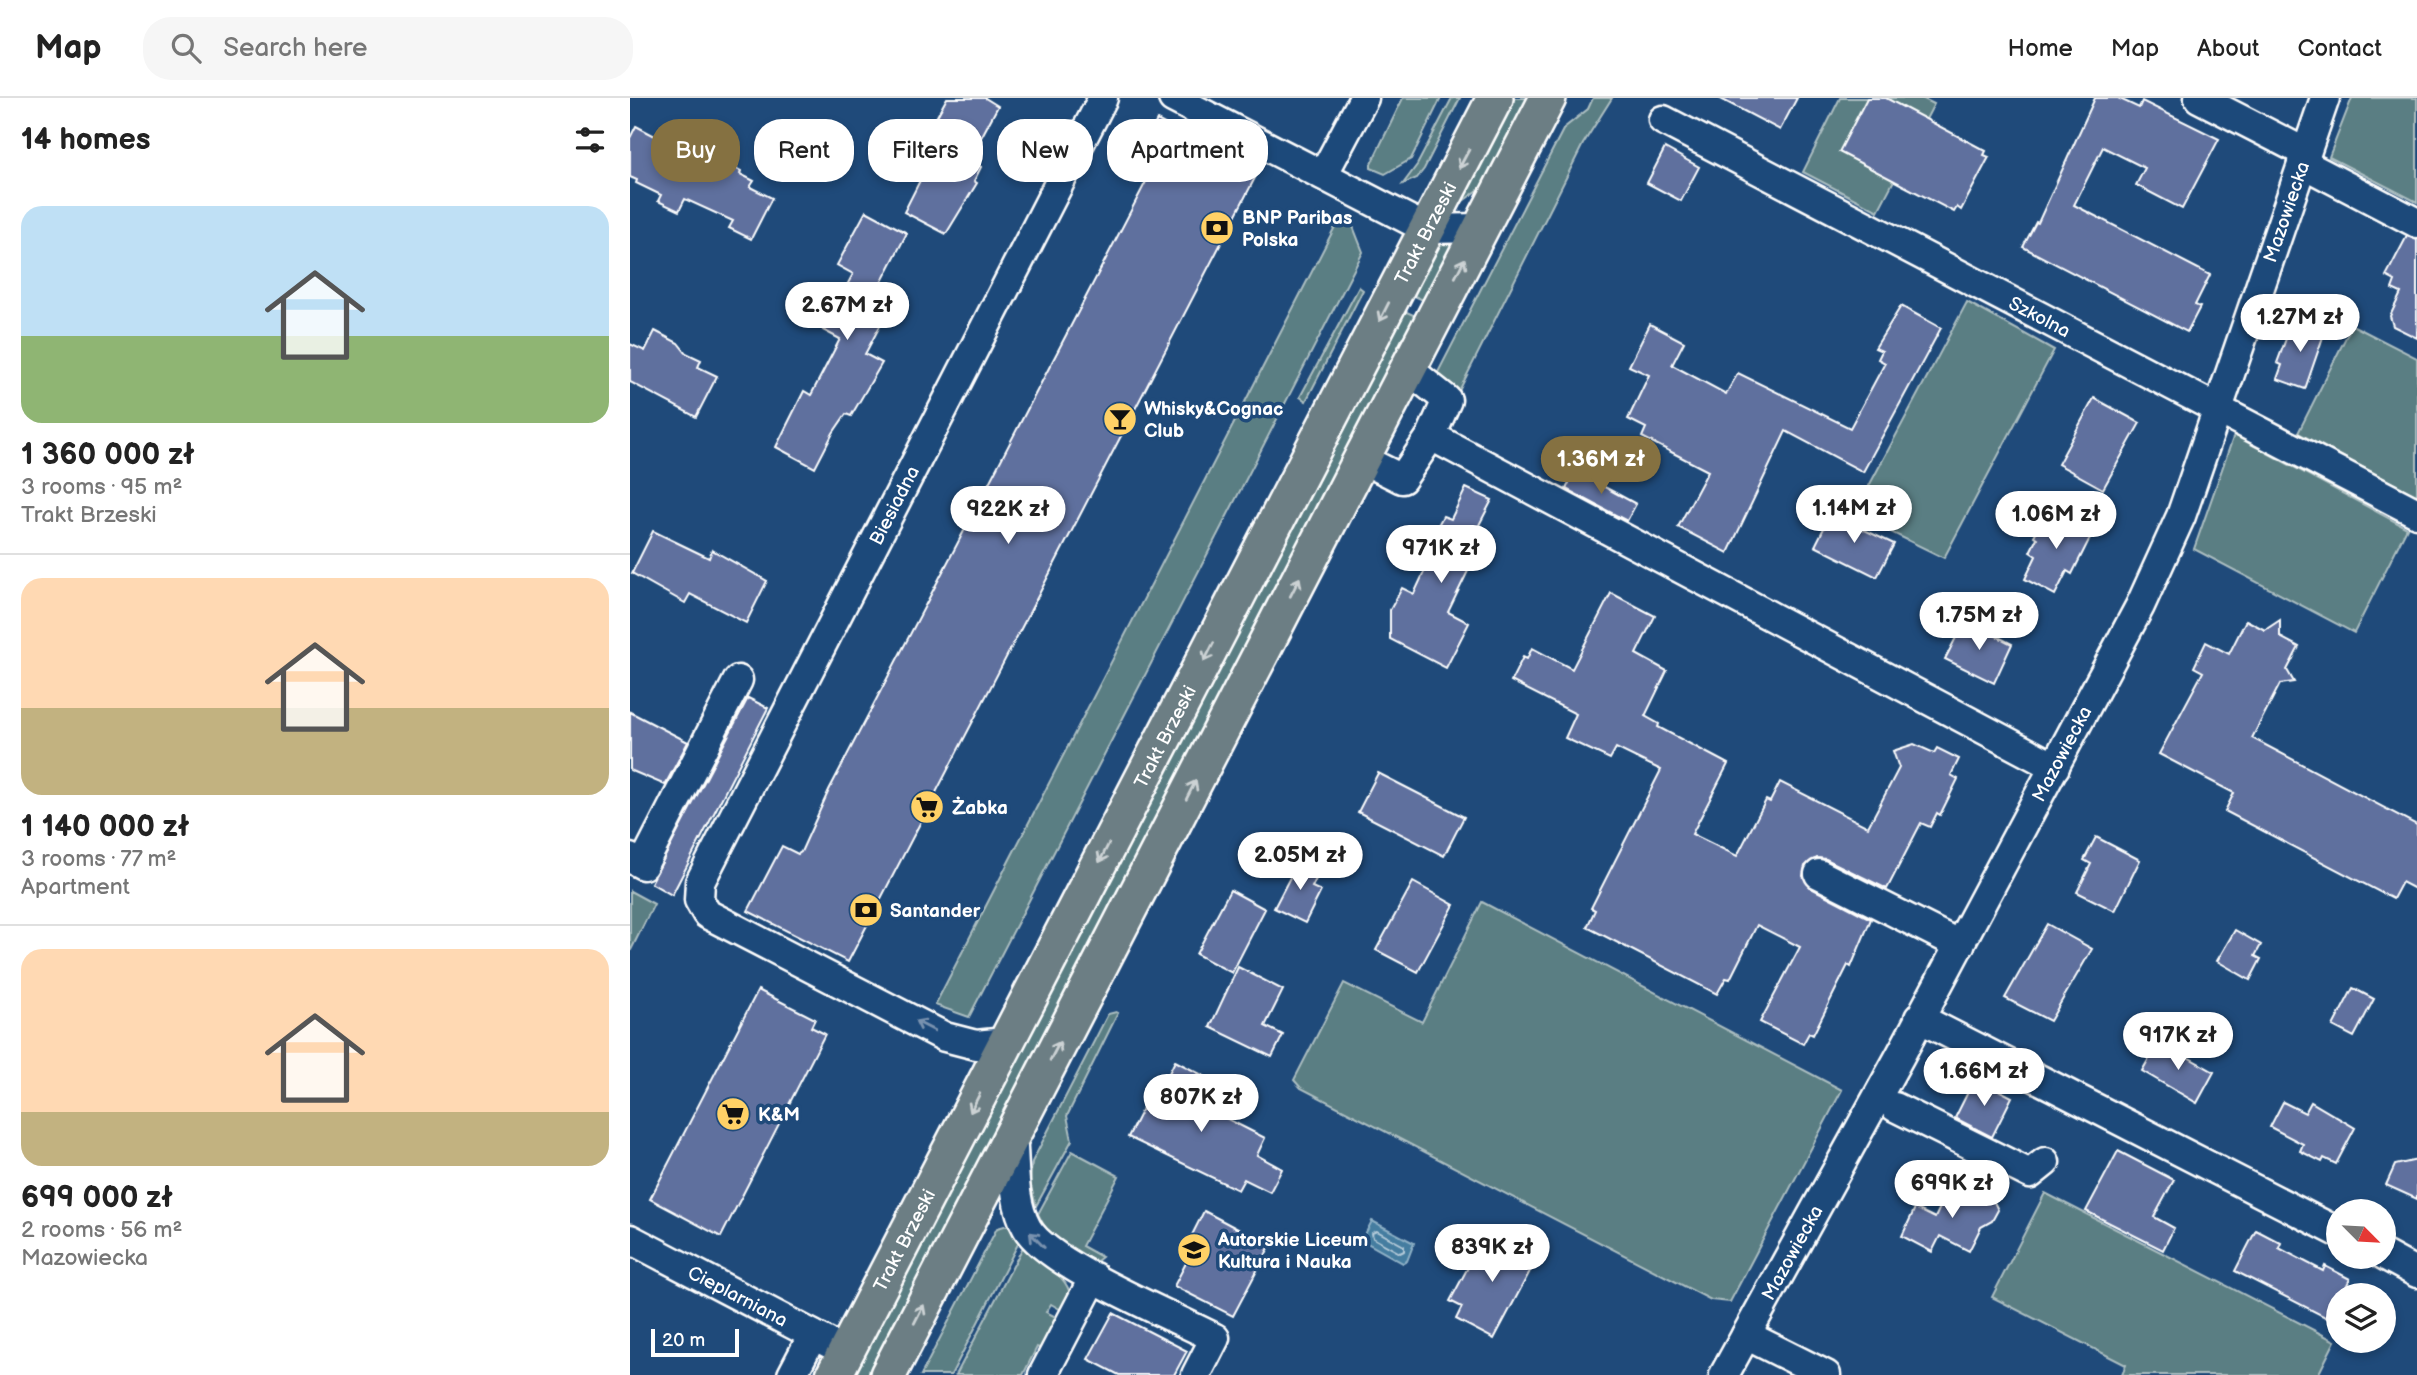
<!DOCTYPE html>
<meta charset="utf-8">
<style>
:root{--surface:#fff;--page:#f6f6f6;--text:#222;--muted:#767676;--line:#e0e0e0;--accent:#857141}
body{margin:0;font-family:"Balsamiq Sans",sans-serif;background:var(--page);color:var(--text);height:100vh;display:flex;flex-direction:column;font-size:26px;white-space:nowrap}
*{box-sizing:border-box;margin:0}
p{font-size:23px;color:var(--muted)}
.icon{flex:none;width:38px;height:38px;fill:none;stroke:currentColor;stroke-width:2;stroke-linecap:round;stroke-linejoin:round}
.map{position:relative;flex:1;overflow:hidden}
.details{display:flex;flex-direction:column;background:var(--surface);width:630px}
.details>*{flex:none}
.guide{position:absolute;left:21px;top:21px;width:665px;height:63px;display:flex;gap:14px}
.needle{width:46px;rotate:114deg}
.tools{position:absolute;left:1696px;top:1101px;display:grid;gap:14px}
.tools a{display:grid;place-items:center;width:70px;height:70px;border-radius:50%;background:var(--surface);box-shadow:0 4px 10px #0003;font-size:35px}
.scale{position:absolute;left:21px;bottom:18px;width:88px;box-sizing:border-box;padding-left:7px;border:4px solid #fff;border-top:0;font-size:19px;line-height:24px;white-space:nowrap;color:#fff;-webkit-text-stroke:5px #1f4a7a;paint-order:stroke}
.price{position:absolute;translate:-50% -60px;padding:0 16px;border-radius:24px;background:#fff;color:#222;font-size:23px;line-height:46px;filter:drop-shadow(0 2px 4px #0008)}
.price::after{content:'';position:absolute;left:50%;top:42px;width:21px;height:16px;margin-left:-10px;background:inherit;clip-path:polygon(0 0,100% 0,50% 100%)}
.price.selected{background:var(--accent);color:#fff}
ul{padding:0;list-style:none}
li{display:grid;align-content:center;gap:14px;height:371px;padding:0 21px}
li+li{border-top:2px solid var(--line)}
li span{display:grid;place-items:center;height:217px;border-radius:21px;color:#555}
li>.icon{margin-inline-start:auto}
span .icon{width:126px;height:126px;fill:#fffc;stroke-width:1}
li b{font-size:30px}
h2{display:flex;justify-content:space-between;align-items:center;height:84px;padding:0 21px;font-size:30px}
.pill{padding:0 24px;border-radius:28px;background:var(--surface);box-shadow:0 4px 10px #0003;font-size:24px;line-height:63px}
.pill.selected{background:var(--accent);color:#fff}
header{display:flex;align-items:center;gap:42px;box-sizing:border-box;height:98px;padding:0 35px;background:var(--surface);border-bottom:2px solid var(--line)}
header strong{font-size:33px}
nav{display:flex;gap:38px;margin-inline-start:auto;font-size:24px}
.search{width:490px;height:63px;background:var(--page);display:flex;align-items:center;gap:18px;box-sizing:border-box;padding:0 24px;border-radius:28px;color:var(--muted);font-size:26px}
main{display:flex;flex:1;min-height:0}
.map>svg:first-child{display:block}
.green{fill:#5a7e83;stroke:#acbec1;stroke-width:2}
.water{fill:#457da0;stroke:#8fb1c6;stroke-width:2}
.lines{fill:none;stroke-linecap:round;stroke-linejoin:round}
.shore{stroke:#b5cbd9;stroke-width:2}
.building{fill:#5e6f9e;stroke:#fff;stroke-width:2}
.minor-casing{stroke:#fff;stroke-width:33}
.major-casing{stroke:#fff;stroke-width:40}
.minor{stroke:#1f4a7a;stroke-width:28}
.major{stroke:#6c7e84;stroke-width:35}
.oneway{stroke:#ccd2d4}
.oneway2{stroke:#7992af}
.labels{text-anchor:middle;stroke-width:7;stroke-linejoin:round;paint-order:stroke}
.street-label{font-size:19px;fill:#fff;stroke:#1f4a7a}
.poi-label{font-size:19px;font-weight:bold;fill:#fff;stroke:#1f4a7a;text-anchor:start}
</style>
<header>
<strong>Map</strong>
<div class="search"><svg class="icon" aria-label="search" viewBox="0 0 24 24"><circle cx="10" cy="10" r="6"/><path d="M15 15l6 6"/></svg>Search here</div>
<nav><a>Home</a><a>Map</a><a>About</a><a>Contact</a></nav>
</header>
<main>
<section class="details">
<h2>14 homes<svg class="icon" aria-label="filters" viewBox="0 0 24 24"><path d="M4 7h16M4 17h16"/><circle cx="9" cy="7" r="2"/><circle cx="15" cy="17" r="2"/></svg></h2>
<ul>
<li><span style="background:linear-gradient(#bfe0f5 60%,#8fb573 0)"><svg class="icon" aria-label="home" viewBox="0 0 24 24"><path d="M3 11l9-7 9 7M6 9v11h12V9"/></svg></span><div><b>1 360 000 zł</b><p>3 rooms · 95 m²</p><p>Trakt Brzeski</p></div></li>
<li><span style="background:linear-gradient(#ffd9b3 60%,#c2b280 0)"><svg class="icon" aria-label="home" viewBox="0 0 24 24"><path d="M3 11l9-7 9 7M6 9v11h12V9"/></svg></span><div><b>1 140 000 zł</b><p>3 rooms · 77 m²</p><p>Apartment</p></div></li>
<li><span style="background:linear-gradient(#ffd9b3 75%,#c2b280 0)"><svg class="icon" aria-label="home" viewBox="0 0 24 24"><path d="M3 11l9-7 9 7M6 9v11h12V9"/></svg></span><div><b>699 000 zł</b><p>2 rooms · 56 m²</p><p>Mazowiecka</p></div></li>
</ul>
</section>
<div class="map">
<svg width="1787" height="1277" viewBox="0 0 1787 1277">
<rect width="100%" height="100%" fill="#1f4a7a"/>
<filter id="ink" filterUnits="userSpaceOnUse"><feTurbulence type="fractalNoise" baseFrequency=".0143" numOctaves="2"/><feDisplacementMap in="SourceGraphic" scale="14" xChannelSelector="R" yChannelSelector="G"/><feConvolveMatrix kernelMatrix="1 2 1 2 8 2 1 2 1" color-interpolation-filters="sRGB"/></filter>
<g filter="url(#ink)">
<g class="green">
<polygon points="773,0 811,0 781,61 755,76 741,70 741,66"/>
<polygon points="822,0 830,0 794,71 787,80 773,86 787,67"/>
<polygon points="883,0 900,0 855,87 833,103 831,100"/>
<polygon points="963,0 982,0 953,46 828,295 804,282 934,30 958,11"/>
<polygon points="1210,0 1292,0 1304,6 1248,113 1173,74"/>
<polygon points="1722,0 1787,0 1787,104 1699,59"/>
<polygon points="710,119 722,126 733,154 339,919 305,907"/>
<polygon points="829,133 795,203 780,196 813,135"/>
<polygon points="729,189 733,192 676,303 670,299"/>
<polygon points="1337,204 1424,252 1314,460 1224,416"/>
<polygon points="772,212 788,219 240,1277 221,1277"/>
<polygon points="1722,227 1787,260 1787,398 1668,335"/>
<polygon points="1604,337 1777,430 1724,535 1564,451"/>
<polygon points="0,793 24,806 0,854"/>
<polygon points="852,804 1212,992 1100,1204 1081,1202 671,990 664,982 714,885 792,924"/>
<polygon points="486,914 488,915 437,1018 442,1042 406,1108 400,1085 402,1064 478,916"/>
<path d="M442,1053l47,25 -37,70 20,11 -5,4c-25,-2 -50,-26 -59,-47z"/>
<polygon points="1415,1095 1705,1243 1688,1277 1492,1277 1496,1267 1362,1199"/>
<polygon points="382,1126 390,1142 321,1277 291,1277 367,1130"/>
<path d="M394,1147c15,19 42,27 47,52l-8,14 -12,-7 -5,8 16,8 -15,32 -10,-5 -14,28h-67z"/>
</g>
<polygon class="water" points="742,1123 784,1145 777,1163 773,1165 732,1142"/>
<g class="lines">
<polygon class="shore" points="747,1133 774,1148 774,1153 770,1155 743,1140 742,1135"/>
</g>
<g class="building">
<polygon points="317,0 355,0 368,8 339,62 351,69 344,83 347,85 316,136 274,114 309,45 296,38"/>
<polygon points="1089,0 1167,0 1150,32"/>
<polygon points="1237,0 1256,0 1356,53 1354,57 1359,59 1331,112 1327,109 1324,114 1209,54"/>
<polygon points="1465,0 1488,0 1509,10 1512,3 1589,41 1552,111 1506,87 1515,70 1473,49 1444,107 1580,177 1565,207 1570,209 1557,234 1393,149 1406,124 1408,125"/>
<polygon points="527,22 627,76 218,864 118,813 152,748 168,756 171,754 199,692 520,76 503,67"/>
<polygon points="6,28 74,64 79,54 102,66 101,68 111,73 110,76 124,83 120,89 142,100 121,141 99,130 103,123 55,101 49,113 28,103 31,97 6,85 7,82 0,79 0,40"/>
<polygon points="1035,50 1069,69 1051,103 1017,85"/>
<polygon points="236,113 277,135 248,191 265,200 235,256 252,265 221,318 216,316 203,335 185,370 146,349 174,293 181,297 210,241 193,232 223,176 207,167"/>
<polygon points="1777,138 1787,142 1787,240 1763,228 1760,218 1771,195 1762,191 1765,183 1756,178"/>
<polygon points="1271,208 1311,230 1233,374 1156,333 1098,455 1048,429 1078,373 1012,339 1016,330 998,321 1019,277 999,268 1020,226 1054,244 1042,267 1096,296 1108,275 1220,330 1255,265 1248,261 1252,253 1245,250"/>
<polygon points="1663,222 1695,233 1675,291 1647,281 1652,267 1647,265"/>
<polygon points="25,233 48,245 56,255 71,262 68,269 87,278 66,319 0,284 0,246 15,253"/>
<polygon points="1464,300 1510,325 1473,391 1428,366"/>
<polygon points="945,373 1006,406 997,423 936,391"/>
<polygon points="836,390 862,402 849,427 858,432 818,514 839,525 816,570 760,541 760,512 772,490 784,496 803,455 795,451 813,418 821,421"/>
<polygon points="1417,413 1435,420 1462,436 1442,476 1437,473 1425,497 1395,481 1406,458 1400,454 1407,440 1404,438"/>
<polygon points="1201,416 1264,446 1247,479 1185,448"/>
<polygon points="23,433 79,460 82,452 137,483 116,525 60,496 55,505 2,475"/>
<polygon points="981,495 1025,518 1006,556 1037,573 1015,618 1029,626 1028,629 1098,666 1062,736 1107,758 1136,702 1140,704 1150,684 1238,729 1269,670 1263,653 1284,646 1304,655 1307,650 1329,661 1321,677 1328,681 1310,717 1307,715 1300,729 1291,725 1257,791 1196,761 1187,760 1175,768 1173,778 1181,790 1241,821 1221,869 1218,867 1183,937 1179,935 1173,946 1130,924 1170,849 1127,827 1100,881 1096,880 1087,896 957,829 965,812 961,810 1031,672 986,650 980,661 935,640 946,616 881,583 893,559 897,561 902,550 942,571"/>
<polygon points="1335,522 1382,546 1364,585 1315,561"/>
<polygon points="1616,522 1635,532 1650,522 1650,539 1669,549 1657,572 1664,584 1650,586 1622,640 1787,727 1787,792 1772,784 1763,801 1595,713 1604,695 1529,656 1573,574 1564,569 1576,544 1599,556"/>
<polygon points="118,600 138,610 42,797 21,785"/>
<polygon points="0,614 58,644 35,687 0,672"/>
<polygon points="748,675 834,719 814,758 728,714"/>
<polygon points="1466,739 1510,762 1485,813 1447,794 1461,766 1454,762"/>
<polygon points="670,760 691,771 682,789 691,793 675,825 644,810"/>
<polygon points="783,784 824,807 788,874 746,852"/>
<polygon points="600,792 635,811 602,875 566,856"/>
<polygon points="1417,826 1462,851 1420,923 1375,900"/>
<polygon points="1605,832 1631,847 1625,858 1631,861 1620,882 1587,863"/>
<polygon points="608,869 653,892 635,928 653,937 642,959 580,929"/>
<polygon points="1723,890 1744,901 1724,939 1703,928"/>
<polygon points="128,892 185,921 181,929 195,936 91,1139 20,1101"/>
<polygon points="1529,943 1584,974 1567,1005 1512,973"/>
<polygon points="545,963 576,979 564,1004 635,1040 627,1057 652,1071 640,1094 614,1081 608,1092 498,1039 526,984 533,987"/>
<polygon points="1345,980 1382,999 1362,1039 1325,1020"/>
<polygon points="1653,1004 1675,1015 1681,1004 1725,1030 1706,1066 1694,1060 1692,1064 1670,1053 1673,1046 1640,1029"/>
<polygon points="1488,1053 1544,1082 1524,1119 1544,1130 1533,1152 1456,1113"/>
<polygon points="1787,1062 1787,1101 1756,1087 1765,1067"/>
<polygon points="1320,1088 1337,1096 1341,1090 1363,1102 1368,1112 1362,1123 1351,1129 1339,1153 1310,1138 1302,1154 1272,1138 1285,1110 1305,1120"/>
<polygon points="574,1113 640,1148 603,1218 544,1188 567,1144 560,1141"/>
<polygon points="858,1132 908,1158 864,1241 826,1221 832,1209 820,1203"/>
<polygon points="1626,1132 1651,1145 1649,1150 1693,1173 1695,1168 1720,1181 1712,1197 1708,1197 1708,1204 1699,1221 1605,1173"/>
<polygon points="483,1215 557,1253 544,1277 489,1277 458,1261"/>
</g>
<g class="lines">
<g class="minor-casing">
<g id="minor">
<polyline points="543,0 797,131 851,130"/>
<polyline points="1569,0 1676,55"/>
<path id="s1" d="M1033,22l754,393"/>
<polyline points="1672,65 1787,125"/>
<polyline points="693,77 734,0"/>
<polyline points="778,271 817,302 801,338"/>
<polyline points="732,361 772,381 801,338 1425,669"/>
<polyline points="0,760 13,767 108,582"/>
<polyline points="1189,776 1330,847"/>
<polyline points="1289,920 1708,1134"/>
<path id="s2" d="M376,944l-30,3 -31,-8 -238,-123 -8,-14 1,-18 403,-784"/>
<polyline points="1265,1009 1400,1076 1415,1064"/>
<path d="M382,1036c3,30 0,67 15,94 21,37 146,88 188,110l-19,37"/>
<path id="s3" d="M0,1141l216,113"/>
<polyline points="1754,1157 1787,1175"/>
<polyline points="1116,1237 1196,1277"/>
<polyline points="162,1277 183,1237"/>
<polyline points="413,1277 464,1179"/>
<path id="s4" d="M1094,1277l176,-319 240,-450 41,-90 144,-418"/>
</g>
</g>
<g class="major-casing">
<g id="major">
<path id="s5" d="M204,1277l661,-1277"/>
<polyline points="258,1277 918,0"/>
</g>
</g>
<use href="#minor" class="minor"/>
<use href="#major" class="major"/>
</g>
<defs><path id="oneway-shaft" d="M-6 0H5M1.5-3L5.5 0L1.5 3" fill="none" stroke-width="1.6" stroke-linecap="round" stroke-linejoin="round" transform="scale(1.75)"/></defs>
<g class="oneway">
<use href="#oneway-shaft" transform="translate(834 61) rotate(118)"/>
<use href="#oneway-shaft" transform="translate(830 170) rotate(-63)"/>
<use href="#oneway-shaft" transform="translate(754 214) rotate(117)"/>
<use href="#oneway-shaft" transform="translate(665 489) rotate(-63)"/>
<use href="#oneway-shaft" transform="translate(579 554) rotate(117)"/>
<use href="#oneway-shaft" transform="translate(561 692) rotate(-63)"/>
<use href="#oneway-shaft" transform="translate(474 755) rotate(117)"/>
<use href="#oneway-shaft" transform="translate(425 953) rotate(-62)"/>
<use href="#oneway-shaft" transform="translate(345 1005) rotate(117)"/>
<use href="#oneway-shaft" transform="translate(289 1216) rotate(-63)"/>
</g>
<g class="oneway2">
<use href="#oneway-shaft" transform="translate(295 928) rotate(-153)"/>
<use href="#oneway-shaft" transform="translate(407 1142) rotate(-134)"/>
</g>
</g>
<defs>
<g id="bank-disc" transform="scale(1.75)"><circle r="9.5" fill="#ffd166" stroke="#1f4a7a"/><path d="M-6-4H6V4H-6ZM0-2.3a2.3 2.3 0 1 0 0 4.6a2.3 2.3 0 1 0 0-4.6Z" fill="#111"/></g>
<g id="bar-disc" transform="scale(1.75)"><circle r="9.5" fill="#ffd166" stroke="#1f4a7a"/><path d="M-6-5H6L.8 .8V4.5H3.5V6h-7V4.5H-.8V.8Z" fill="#111"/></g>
<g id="supermarket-disc" transform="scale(1.75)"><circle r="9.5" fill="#ffd166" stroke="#1f4a7a"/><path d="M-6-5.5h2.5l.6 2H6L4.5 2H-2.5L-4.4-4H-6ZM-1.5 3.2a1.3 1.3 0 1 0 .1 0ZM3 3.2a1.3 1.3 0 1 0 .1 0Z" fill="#111"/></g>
<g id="school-disc" transform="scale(1.75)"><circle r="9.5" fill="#ffd166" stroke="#1f4a7a"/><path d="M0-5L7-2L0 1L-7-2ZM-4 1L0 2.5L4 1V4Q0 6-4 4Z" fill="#111"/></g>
</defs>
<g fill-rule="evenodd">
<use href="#bank-disc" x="587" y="130"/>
<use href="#bar-disc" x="490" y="321"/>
<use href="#supermarket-disc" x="297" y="709"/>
<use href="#bank-disc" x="236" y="812"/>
<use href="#supermarket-disc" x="103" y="1016"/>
<use href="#school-disc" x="564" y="1152"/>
</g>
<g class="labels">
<g class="street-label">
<text dy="7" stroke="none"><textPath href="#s4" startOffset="1295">Mazowiecka</textPath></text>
<text dy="7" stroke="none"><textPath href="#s5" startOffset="1286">Trakt Brzeski</textPath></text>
<text dy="7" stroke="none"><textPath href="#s1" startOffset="425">Szkolna</textPath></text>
<text dy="7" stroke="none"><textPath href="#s2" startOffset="788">Biesiadna</textPath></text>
<text dy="7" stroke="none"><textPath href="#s5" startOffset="719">Trakt Brzeski</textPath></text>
<text dy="7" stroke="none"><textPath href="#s4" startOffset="707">Mazowiecka</textPath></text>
<text dy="7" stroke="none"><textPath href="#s5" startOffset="152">Trakt Brzeski</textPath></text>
<text dy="7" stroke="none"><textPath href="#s4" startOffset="140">Mazowiecka</textPath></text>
<text dy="7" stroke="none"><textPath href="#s3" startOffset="122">Cieplarniana</textPath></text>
</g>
<g class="poi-label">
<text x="612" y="126">BNP Paribas<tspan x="612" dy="22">Polska</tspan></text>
<text x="514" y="317">Whisky&amp;Cognac<tspan x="514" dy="22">Club</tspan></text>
<text x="322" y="716">Żabka</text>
<text x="260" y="819">Santander</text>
<text x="128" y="1023">K&amp;M</text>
<text x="588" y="1148">Autorskie Liceum<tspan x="588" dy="22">Kultura i Nauka</tspan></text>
</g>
</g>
</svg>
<div class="tools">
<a><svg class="needle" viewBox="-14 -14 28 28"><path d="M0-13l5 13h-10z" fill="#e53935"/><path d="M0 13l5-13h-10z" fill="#767676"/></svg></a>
<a><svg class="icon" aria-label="layers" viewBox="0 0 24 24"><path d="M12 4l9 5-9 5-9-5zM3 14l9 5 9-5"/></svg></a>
</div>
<div class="scale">20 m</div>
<b class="price" style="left:217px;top:244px">2.67M zł</b>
<b class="price" style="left:1670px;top:256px">1.27M zł</b>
<b class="price selected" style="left:971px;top:398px">1.36M zł</b>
<b class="price" style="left:1224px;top:447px">1.14M zł</b>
<b class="price" style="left:378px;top:448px">922K zł</b>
<b class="price" style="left:1426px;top:453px">1.06M zł</b>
<b class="price" style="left:811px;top:487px">971K zł</b>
<b class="price" style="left:1349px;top:554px">1.75M zł</b>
<b class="price" style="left:670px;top:794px">2.05M zł</b>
<b class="price" style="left:1548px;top:974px">917K zł</b>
<b class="price" style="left:1354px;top:1010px">1.66M zł</b>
<b class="price" style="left:571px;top:1036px">807K zł</b>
<b class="price" style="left:1322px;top:1122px">699K zł</b>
<b class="price" style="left:862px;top:1186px">839K zł</b>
<div class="guide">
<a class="pill selected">Buy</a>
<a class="pill">Rent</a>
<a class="pill">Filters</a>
<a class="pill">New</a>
<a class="pill">Apartment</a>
</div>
</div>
</main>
